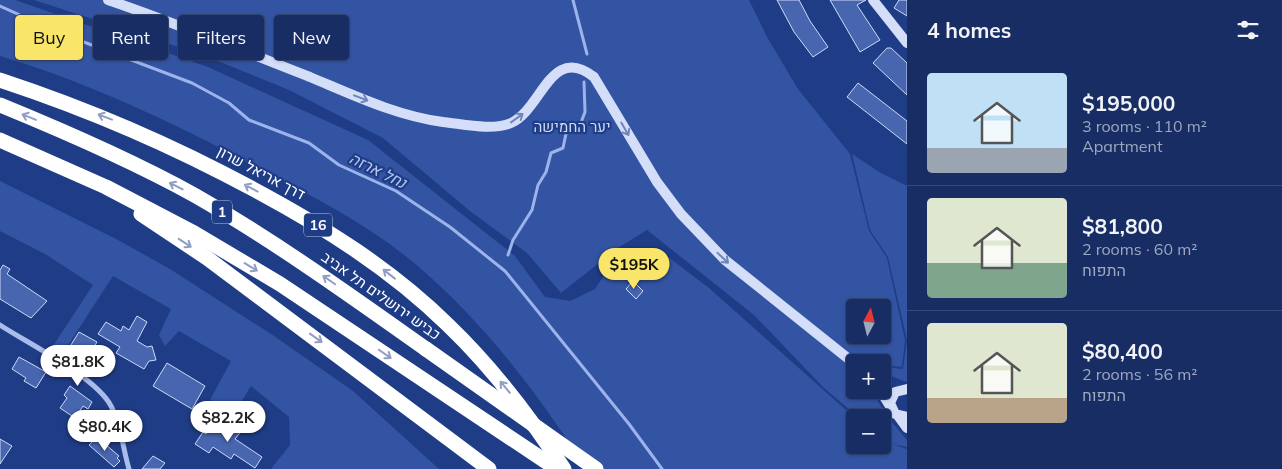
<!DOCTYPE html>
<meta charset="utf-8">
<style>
:root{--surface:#172d64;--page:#20356a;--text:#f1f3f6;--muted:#9ea8bf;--line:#364978;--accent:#f8e569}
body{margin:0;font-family:Mulish,Heebo,sans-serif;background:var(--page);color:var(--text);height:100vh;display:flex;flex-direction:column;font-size:19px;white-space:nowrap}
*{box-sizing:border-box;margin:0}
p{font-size:16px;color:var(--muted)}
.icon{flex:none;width:28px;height:28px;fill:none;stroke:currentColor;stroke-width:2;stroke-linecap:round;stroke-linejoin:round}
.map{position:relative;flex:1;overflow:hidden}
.side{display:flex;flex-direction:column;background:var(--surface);width:375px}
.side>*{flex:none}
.top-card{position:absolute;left:15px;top:15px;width:475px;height:45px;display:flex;gap:10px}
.needle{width:32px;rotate:7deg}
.buttons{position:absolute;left:846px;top:299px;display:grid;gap:10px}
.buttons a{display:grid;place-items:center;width:45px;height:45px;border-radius:5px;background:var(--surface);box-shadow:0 1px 4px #0004,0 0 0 1px var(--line);font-size:25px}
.price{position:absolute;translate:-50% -42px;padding:0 11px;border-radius:18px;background:#fff;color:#222;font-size:16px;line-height:32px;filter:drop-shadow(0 1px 2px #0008)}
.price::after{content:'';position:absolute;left:50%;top:30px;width:15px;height:11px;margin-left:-8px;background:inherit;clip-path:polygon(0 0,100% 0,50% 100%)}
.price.selected{background:var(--accent);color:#111}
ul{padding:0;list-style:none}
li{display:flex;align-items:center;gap:15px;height:125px;padding:0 20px}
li+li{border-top:1px solid var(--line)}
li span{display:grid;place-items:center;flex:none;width:140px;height:100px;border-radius:5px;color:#555}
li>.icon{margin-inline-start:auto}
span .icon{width:60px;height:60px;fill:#fffc;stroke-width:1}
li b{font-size:21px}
h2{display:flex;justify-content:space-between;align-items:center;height:60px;padding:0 20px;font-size:21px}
.chip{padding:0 18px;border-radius:5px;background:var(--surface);box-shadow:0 1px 4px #0004,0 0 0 1px var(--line);font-size:18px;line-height:45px}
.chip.selected{background:var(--accent);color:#111}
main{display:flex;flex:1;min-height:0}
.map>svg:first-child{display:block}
.green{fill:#3354a3;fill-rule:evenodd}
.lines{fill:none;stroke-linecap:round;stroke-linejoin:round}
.stream{stroke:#9cb4eb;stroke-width:3}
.building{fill:#4865af;stroke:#cddaf7}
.street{stroke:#a9bcea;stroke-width:5}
.secondary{stroke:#d4def8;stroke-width:10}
.highway{stroke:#fff;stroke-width:15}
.highway-bridge{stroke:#fff;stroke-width:15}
.oneway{stroke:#7085b9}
.oneway2{stroke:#8f9ec2}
.labels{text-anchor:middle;stroke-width:4.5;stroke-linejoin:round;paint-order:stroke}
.shield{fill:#1f3c86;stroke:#bcc4db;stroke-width:1}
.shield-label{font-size:14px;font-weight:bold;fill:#fff}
.park-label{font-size:15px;fill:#cddaf7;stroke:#1f3c86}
.street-label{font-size:15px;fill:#fff;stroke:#1f3c86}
.water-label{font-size:16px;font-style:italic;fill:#b4c6f1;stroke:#1f3c86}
</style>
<main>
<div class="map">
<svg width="907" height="469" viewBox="0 0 907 469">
<rect width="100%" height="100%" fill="#1f3c86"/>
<g class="green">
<path d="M0,0h15l193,67 160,73 147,116 30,41 25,4 25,-12 17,-26 25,-15 22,2 50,38 146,130v27h27l1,-4 24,8v20h-321c-46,-73 -101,-145 -166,-201 -45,-39 -97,-66 -150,-94 -86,-46 -176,-90 -270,-118z"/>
<path d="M34,0h715l18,37 31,52 52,65 19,77 18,27 18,82 -3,27 -19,-2 -1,-3h-27v28h17l13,24 22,26v7l-20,-4 -4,-4 -1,-21 -24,-1 -34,-29 -70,-73 -107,-85 -29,18 -57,45 -34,-40 -57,-42 -87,-73 -94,-48 -86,-35zM855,308h27v27h-27z"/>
<polygon points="852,154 881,173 907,186 907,382 883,373 883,367 903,369 907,340 888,257 870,230"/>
<polygon points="0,181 118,240 170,269 274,336 353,391 439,469 271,469 290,445 289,417 251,386 235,412 210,400 231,361 179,331 165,346 159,335 171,309 113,276 61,356 51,349 93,285 45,254 0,231"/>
</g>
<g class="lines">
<g class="stream">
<polyline points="573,0 587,54"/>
<polyline points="0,6 60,33 192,83 229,103 249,120 309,143 339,165 396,191 450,227 505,271 629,424 662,469"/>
<polyline points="508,255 513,240 532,210 538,185 546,172 551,153 563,148 567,129 580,125 585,112 584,82"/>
</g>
</g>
<g class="building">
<polygon points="777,0 799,0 810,21 828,47 813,57 794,32"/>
<polygon points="830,0 866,0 857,5 880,40 860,52"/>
<polygon points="899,0 907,0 907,16 894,8"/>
<polygon points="887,48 891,48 907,63 907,95 873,63"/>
<polygon points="858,83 907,121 907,144 847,97"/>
<polygon points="3,265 10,269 7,274 47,301 31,318 0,299 0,270"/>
<polygon points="633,281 643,291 636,299 626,289"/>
<polygon points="137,316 147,322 137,341 147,347 152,346 156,360 149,361 144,369 116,353 120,347 98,334 106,322 121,331 123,326 129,330"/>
<polygon points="79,332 97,342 92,350 95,352 89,361 69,348"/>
<polygon points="19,357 46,372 36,388 24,381 26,378 12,369"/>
<polygon points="167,363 205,386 192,409 153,386"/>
<polygon points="70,386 92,402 88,409 83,406 75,418 60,408 67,398 64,395"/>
<polygon points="227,420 242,430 235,439 262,457 255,468 234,454 231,459 213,447 209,453 195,444 203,432 206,434 213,424 221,429"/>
<polygon points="97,437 119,456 117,458 120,461 114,467 89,445"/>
<polygon points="0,439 12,446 0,464"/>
<polygon points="153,456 165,463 160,469 142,469"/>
</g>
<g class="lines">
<path class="street" d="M0,325c29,19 96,52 111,81 10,19 12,43 18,63"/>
<g class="secondary">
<path d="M108,0c68,23 135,51 202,77 43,18 87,39 133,45 20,2 49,9 68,1 31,-14 40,-80 83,-46l63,105 24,32 44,46 130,104"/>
<polyline points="873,0 907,43"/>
<polyline points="907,389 895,392 890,403 895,414 907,417"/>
<polyline points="880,390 890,406"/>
<polyline points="899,417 907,428"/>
</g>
<g class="highway">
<path d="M0,80c88,29 172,65 253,109 71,38 138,80 195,136 45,43 82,92 116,144"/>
<path d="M0,105c66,27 133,56 196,91 80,46 155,100 230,153"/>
<polyline points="0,140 106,187 194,233 280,284 557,469"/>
<polyline points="141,214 207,258 489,469"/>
</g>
<polyline class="highway-bridge" points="426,349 596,469"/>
</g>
<defs><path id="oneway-shaft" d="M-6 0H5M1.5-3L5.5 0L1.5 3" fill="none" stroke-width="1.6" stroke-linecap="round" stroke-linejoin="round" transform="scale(1.25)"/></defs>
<g class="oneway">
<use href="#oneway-shaft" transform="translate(361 98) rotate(21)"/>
<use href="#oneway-shaft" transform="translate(517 118) rotate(-36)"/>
<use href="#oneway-shaft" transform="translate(625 129) rotate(60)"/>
<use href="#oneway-shaft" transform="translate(723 258) rotate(43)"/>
</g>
<g class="oneway2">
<use href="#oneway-shaft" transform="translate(29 117) rotate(-158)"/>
<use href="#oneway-shaft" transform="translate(105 117) rotate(-159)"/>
<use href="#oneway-shaft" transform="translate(176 186) rotate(-153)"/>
<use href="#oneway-shaft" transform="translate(251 188) rotate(-152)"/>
<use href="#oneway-shaft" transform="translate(185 243) rotate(33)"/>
<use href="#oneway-shaft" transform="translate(251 267) rotate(31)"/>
<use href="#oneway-shaft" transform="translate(389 274) rotate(-142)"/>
<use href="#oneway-shaft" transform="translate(329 280) rotate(-145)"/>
<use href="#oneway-shaft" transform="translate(316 338) rotate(36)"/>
<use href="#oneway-shaft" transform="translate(385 354) rotate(35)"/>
<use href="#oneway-shaft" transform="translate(505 387) rotate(-130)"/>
</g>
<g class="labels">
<g class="shield">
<rect x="212" y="200.5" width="20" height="23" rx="4"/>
<rect x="304" y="213.5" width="28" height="23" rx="4"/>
</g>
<g class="shield-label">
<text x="222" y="217">1</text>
<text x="318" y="230">16</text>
</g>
<g class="park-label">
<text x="572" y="132">יער החמישה</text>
</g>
<g class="street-label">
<text transform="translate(261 173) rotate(28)" y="5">דרך אריאל שרון</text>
<text transform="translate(381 296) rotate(35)" y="5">כביש ירושלים תל אביב</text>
</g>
<g class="water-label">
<text transform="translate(378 170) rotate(26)" y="6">נחל ארזה</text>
</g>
</g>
</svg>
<div class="buttons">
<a><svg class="needle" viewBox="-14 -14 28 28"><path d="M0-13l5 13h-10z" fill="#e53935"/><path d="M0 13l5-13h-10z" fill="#9ea8bf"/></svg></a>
<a>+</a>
<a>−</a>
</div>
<b class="price selected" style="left:634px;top:290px">$195K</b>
<b class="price" style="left:78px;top:387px">$81.8K</b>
<b class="price" style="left:228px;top:443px">$82.2K</b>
<b class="price" style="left:105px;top:452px">$80.4K</b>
<div class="top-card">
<a class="chip selected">Buy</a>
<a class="chip">Rent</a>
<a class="chip">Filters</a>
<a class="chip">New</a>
</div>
</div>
<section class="side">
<h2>4 homes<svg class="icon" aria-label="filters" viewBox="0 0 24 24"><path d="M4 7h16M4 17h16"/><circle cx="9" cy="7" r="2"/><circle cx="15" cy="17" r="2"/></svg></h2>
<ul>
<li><span style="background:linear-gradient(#bfe0f5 75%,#9aa5b1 0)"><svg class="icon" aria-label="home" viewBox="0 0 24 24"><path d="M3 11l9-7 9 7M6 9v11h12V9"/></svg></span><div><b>$195,000</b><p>3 rooms · 110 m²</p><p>Apartment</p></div></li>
<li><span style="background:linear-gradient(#dfe7d0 65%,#7fa58c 0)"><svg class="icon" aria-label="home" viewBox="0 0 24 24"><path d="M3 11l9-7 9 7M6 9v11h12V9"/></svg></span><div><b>$81,800</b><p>2 rooms · 60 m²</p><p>התפוח</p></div></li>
<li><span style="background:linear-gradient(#dfe7d0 75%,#b9a48a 0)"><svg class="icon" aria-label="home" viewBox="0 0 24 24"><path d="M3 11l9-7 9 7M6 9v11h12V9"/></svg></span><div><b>$80,400</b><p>2 rooms · 56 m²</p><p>התפוח</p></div></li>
</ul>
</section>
</main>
